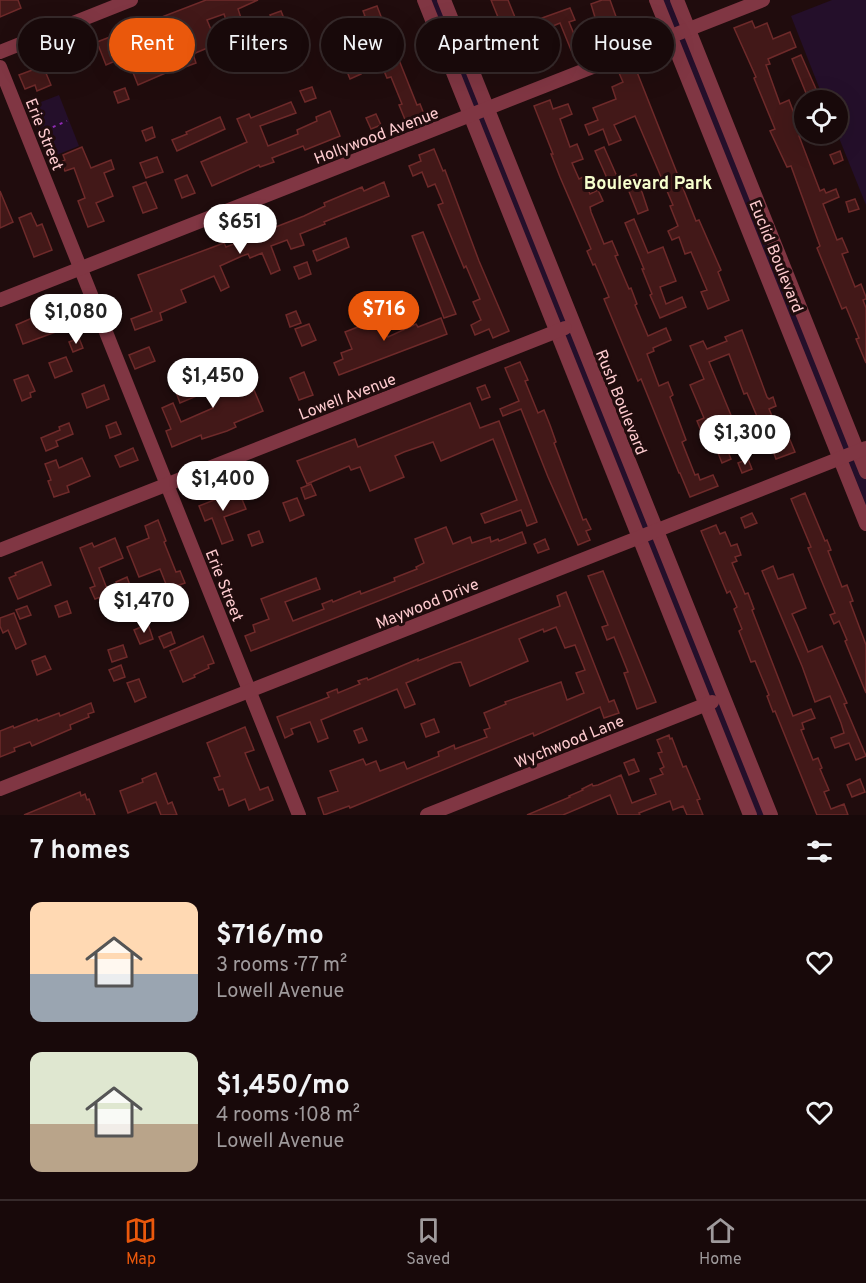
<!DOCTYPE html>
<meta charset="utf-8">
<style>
:root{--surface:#18090a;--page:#211213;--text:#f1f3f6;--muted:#9f9a9c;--line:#362a2b;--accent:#ea580c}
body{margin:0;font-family:Overpass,sans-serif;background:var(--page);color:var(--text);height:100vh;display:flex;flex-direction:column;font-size:22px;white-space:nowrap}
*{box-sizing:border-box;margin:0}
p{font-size:20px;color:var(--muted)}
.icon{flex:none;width:33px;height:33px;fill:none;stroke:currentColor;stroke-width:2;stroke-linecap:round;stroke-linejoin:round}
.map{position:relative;height:815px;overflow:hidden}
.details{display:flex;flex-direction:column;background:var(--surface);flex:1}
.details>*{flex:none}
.top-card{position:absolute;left:18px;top:18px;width:831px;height:54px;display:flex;gap:12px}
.tools{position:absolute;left:794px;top:90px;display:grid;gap:12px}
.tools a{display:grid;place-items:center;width:54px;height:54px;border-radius:50%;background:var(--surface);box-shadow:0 6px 24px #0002,0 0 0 2px var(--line);font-size:30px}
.price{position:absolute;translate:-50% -51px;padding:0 14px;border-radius:21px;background:#fff;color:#222;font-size:20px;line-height:39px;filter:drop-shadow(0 2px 3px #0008)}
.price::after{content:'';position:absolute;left:50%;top:36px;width:18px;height:14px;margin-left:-9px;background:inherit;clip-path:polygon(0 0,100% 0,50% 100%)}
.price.selected{background:var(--accent);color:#fff}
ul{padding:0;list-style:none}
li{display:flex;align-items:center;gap:18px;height:150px;padding:0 30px}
li span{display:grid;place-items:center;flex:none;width:168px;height:120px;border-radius:12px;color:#555}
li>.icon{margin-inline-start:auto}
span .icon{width:72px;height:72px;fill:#fffc;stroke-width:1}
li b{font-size:26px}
h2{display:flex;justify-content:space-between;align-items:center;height:72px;padding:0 30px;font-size:26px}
.chip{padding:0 21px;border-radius:27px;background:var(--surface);box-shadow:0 6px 24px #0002,0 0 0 2px var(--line);font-size:21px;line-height:54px}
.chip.selected{background:var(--accent);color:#fff}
.dock{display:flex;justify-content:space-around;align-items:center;height:84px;border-top:2px solid var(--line);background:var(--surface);font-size:16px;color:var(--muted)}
.dock a{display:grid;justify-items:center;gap:3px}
.dock .selected{color:var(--accent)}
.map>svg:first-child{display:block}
.green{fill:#240f2a}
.building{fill:#421818;stroke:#6e2a2a;stroke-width:1.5}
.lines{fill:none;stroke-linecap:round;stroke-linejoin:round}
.path{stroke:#8f2bb3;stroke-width:2;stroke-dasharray:3 4.5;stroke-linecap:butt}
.minor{stroke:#803643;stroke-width:14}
.labels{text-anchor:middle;stroke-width:6;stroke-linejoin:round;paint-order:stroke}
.street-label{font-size:16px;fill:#ffccd0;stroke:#200c0d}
.neighbourhood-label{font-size:18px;font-weight:bold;fill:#f7ffce;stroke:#200c0d}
</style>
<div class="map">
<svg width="866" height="815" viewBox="0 0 866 815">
<rect width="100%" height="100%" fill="#200c0d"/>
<g class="green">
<polygon points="424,0 444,0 771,815 750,815"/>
<polygon points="656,0 677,0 866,472 866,524"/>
<polygon points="832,0 866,0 866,205 837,133 837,100 824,100 791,16"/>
<polygon points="59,95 79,146 49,158 28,107"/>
</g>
<g class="building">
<polygon points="0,0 18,0 21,8 0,17"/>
<polygon points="206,0 258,0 238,9 241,18 227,23 224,14 207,20 217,44 193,54 196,63 185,67 184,65 138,85 128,60 116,64 115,61 106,65 97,42"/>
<polygon points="491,0 508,0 521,32 536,26 549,57 537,62 539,67 529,71 528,70 521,73 520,71"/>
<polygon points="602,0 610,0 619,25 617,26 620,33 606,38 604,33 600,34 591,4"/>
<polygon points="377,6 387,32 393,29 398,43 393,45 417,105 420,104 424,114 406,122 399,105 402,104 391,77 387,78 384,71 380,72 376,60 379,59 367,28 360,31 355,20 365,16 363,11"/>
<polygon points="570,8 575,20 569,22 579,46 571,50 560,23 546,29 542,18"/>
<polygon points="281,11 285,21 275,26 270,15"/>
<polygon points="752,21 755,28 767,23 773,39 790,32 796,47 768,59 770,64 766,65 780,104 789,100 802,135 799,136 820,191 824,189 826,193 836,189 839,197 823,204 837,240 842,238 848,252 842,254 855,287 861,284 866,297 866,299 863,300 866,308 866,363 856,339 859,338 846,307 842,309 817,248 820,246 791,166 787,167 770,131 775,129 754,78 756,77 734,28"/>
<polygon points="237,34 241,45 232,49 228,38"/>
<polygon points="347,40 361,74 350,79 336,44"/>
<polygon points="801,55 816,89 806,93 792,59"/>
<polygon points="43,66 51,85 37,91 35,85 25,89 19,75"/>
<polygon points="635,67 696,221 699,220 721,270 718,272 729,300 708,309 701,292 707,290 691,252 685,254 679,237 672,240 668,231 678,226 670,206 673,205 635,116 614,125 621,140 609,145 603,129 589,135 585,125 598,120 593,108 616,99 612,87 623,82 619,73"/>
<polygon points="312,87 316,98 305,102 300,91"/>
<polygon points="125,88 129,99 118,103 114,92"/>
<polygon points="550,100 553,109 568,104 572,114 560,119 570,147 577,144 583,159 572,163 579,179 583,177 590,194 598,190 603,201 590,207 591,212 604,244 612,241 618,255 615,256 629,289 631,288 637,304 635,305 648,336 666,328 671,340 653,348 654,351 647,354 659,386 668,382 673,395 670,397 686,440 682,442 695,475 698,474 700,480 713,475 718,486 690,497 680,473 679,473 641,379 638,381 604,299 609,297 595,264 593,265 587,251 591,249 560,177 551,154 553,154 534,106"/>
<polygon points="291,102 296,113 260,126 268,146 298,134 297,130 317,121 316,117 330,111 340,136 305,150 303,146 272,158 274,162 260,167 259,165 212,186 201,162 247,142 237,119 249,114 251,118"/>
<polygon points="376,114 381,125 371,129 366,118"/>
<polygon points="220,117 225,129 177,151 172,140 187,134 186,132"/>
<polygon points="152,127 155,137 146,141 142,131"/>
<polygon points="82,147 91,168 111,160 114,169 104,173 113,196 96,203 104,221 88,227 78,201 85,198 74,168 65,171 61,162 65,160 63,155"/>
<polygon points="604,147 619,181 610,185 595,151"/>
<polygon points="434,149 443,171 445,170 479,261 509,331 493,338 489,329 475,335 471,325 481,320 473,302 480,299 466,266 464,268 438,205 443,203 435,184 428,187 422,172 413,176 409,166 421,161 419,155"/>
<polygon points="840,151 843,160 834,164 830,155"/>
<polygon points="157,157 163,172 146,178 140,163"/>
<polygon points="636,174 648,210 638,214 624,179"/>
<polygon points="187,175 195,193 182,198 175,180"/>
<polygon points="146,182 157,208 143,213 133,187"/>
<polygon points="384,182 389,196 324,222 325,224 300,234 304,245 291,249 287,240 271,246 280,270 271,274 262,253 250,258 248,254 242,256 220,266 229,287 221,291 214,276 181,290 186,302 160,313 162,320 135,330 131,319 152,311 138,275 224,243 226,247 259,234 258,232 272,226 273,228 304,216 325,206 324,203 362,187 364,191"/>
<polygon points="0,191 13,222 0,228"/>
<polygon points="855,199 859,209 849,212 846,202"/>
<polygon points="31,213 37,226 42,224 52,250 34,257 19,218"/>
<polygon points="634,219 648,253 663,247 676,281 660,287 666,304 682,297 686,307 660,318 650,295 652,294 642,269 644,269 625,223"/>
<polygon points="423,232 456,314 444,318 412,236"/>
<polygon points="346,238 349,247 317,261 313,251"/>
<polygon points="307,262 311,274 299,279 294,267"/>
<polygon points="53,309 61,330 23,344 16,325"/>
<polygon points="296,311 301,323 290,327 286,315"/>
<polygon points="377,312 388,337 416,324 418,327 441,318 447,334 339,375 334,363 343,359 341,353 352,349 345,332 368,323 365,317"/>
<polygon points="309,324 316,340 302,346 295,329"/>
<polygon points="742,330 767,397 769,399 773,397 776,406 769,409 775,423 762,428 747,393 744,394 729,354 709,362 733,420 702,433 697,421 704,418 690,385 704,379 690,346 703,341 707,349 727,341 725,337"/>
<polygon points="79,338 83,348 73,352 69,342"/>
<polygon points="149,347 155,361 135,369 129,355"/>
<polygon points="66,357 72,371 55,378 49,363"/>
<polygon points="520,362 528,380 525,381 538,413 544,410 550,425 556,442 554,443 583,520 586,519 591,529 586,531 590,540 578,545 548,477 521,409 503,416 500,409 519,401 505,368"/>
<polygon points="236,369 246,394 254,390 263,411 234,423 236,427 227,431 202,439 201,435 172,447 166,431 171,429 162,408 173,403 181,422 213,408 206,392 180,403 176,392"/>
<polygon points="304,372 313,395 299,400 290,378"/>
<polygon points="28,375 35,391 30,393 31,397 22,401 14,380"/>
<polygon points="104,385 109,399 87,408 82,394"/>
<polygon points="485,385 490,397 482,400 477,388"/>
<polygon points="470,403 480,428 499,421 537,522 527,526 521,510 485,523 481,514 517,500 493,439 441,461 433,442 404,452 395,456 404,477 370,491 360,467 351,470 349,466 307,484 297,461 355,439 358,447"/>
<polygon points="116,422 121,434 110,438 106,426"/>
<polygon points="69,423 73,434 56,441 58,446 46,451 41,438 60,430 59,427"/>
<polygon points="790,440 795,452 776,459 772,448"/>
<polygon points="133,448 138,460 120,467 115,456"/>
<polygon points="727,449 731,459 722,463 718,453"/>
<polygon points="82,458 90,476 67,486 69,492 54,497 48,481 51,480 45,464 56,460 59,468"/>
<polygon points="748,459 752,469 742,473 738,463"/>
<polygon points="311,484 316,495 305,499 301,488"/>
<polygon points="237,487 246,509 224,517 233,540 222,544 212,518 205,521 199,506 222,497 220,494"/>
<polygon points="805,493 825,541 827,540 831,550 828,551 842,587 847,585 853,601 850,602 866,645 866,693 845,641 847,640 839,621 834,624 830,615 835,613 808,548 811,547 791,499"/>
<polygon points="297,498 304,515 290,521 283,503"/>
<polygon points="752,513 757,523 745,528 741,518"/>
<polygon points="158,520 166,541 164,542 176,572 180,571 185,583 168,589 160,569 139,577 127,547 149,538 145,526"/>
<polygon points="716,525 720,534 725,532 731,546 737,544 741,555 735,557 737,561 732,563 745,594 748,593 754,609 752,610 793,716 811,709 815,718 802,723 804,729 801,730 813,760 818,758 822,768 820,769 829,790 824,792 831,809 844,804 848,815 817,815 775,711 773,712 767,696 769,695 755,661 751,662 746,649 739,631 742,629 734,609 737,607 730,591 727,593 701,531"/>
<polygon points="446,527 453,544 470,537 472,543 490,537 491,542 498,539 499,541 522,532 526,543 251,651 245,636 255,632 253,625 269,619 261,599 316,578 320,589 285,602 293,621 324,609 322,604 332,600 333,602 360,591 361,594 395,581 394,578 417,569 416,567 424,563 415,539"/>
<polygon points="259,531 263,542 252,546 248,535"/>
<polygon points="115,538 123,558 99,568 109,594 95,599 90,588 95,586 80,548 92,543 94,547"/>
<polygon points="545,539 549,549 538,553 534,544"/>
<polygon points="42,562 51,585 18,599 9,578 16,575 15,573"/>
<polygon points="773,566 778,579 793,574 806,608 792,614 797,625 808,652 822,646 847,703 844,704 866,756 856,760 849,743 835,748 831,738 844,733 841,723 830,696 815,702 802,666 762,571"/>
<polygon points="603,571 656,702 637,709 624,673 628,672 614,637 607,640 602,627 608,625 588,576"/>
<polygon points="127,577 131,588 120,592 116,582"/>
<polygon points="566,592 609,702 614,700 619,713 604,718 600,707 534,736 533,733 350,808 349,806 324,815 318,798 338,791 330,771 363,759 366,765 376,761 380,771 404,762 407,769 439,756 438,752 454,745 455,749 487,737 484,730 490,728 484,713 506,704 505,702 561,682 567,700 584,693 576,673 585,670 575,645 565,648 556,627 544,632 543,629 519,639 528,661 470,686 461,662 454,663 406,683 415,704 405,708 397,689 321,720 328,738 318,742 310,722 291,729 293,734 285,738 277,717 329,697 327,693 337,689 338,693 360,684 358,681 367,678 368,680 418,659 418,661 560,606 557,596"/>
<polygon points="67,601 71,613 59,617 55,606"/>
<polygon points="27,606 31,615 20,619 16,610"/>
<polygon points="14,613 26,644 16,649 8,630 3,633 0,626 0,618"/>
<polygon points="148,624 153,639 140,644 134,630"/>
<polygon points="171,632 175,643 164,648 159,637"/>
<polygon points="203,636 214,663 208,665 209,668 194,675 195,677 183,682 170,651"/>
<polygon points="123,645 127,657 112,662 108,650"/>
<polygon points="45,656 51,669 37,675 32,661"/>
<polygon points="121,665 125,677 114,681 109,670"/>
<polygon points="139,679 146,697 135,702 127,683"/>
<polygon points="91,703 94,712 88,714 89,717 70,725 71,729 32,746 30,742 14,748 15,751 0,757 0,731 13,726 14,728 37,719 38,721 59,713 60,716"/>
<polygon points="434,719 439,732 426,737 421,724"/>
<polygon points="245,727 254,750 245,753 260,790 268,787 273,800 249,810 245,799 229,806 223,789 219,790 214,778 220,776 207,743"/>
<polygon points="362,728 367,740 359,743 354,731"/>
<polygon points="669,735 670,739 672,738 683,767 686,766 700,799 697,800 703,815 687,815 683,806 673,810 670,801 639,813 640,815 618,815 610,795 563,815 527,815 570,797 569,796 583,790 582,789 592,784 593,786 598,785 621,775 632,803 656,794 650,779 663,774 660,769 664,767 658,753 662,752 657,740"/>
<polygon points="634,759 639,771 629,775 624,763"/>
<polygon points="156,773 168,804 172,802 177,815 161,815 156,802 128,813 120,791 143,782 142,779"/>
<polygon points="860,779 865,792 852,797 847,785"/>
<polygon points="80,792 81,796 85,794 87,800 89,799 95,815 24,815"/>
</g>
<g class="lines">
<polyline class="path" points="39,133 67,121"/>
<g class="minor">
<polyline points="424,0 750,815"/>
<polyline points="444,0 771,815"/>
<polyline points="656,0 866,524"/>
<polyline points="677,0 866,472"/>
<polyline points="0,52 131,0"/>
<polyline points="0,67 299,815"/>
<polyline points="0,300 763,0"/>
<polyline points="0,550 565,328"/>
<polyline points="0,789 866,448"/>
<polyline points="427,815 712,702"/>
</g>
</g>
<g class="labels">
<g class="street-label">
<text transform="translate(45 134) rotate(68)" y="6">Erie Street</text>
<text transform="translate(376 135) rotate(-21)" y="6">Hollywood Avenue</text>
<text transform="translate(777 256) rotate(68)" y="6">Euclid Boulevard</text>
<text transform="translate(347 396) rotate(-21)" y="6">Lowell Avenue</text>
<text transform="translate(622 402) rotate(68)" y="6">Rush Boulevard</text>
<text transform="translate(225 585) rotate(68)" y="6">Erie Street</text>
<text transform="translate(427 603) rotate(-22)" y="6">Maywood Drive</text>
<text transform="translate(569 741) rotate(-22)" y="6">Wychwood Lane</text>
</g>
<g class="neighbourhood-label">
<text x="648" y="189">Boulevard Park</text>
</g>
</g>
</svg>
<div class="tools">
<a><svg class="icon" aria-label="locate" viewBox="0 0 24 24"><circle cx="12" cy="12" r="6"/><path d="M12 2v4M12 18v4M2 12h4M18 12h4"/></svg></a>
</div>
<b class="price" style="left:240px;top:255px">$651</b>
<b class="price selected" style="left:384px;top:342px">$716</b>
<b class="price" style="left:76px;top:345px">$1,080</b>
<b class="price" style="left:213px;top:409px">$1,450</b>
<b class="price" style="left:745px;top:466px">$1,300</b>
<b class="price" style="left:223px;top:512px">$1,400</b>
<b class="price" style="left:144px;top:634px">$1,470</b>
<div class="top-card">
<a class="chip">Buy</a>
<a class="chip selected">Rent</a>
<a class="chip">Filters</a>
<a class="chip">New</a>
<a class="chip">Apartment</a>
<a class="chip">House</a>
</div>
</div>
<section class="details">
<h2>7 homes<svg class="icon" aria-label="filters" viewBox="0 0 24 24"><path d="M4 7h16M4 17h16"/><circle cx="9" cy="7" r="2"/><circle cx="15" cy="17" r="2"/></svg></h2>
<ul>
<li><span style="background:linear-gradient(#ffd9b3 60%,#9aa5b1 0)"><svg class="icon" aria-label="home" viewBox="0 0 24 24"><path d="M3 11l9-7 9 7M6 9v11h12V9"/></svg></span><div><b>$716/mo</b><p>3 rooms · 77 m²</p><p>Lowell Avenue</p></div><svg class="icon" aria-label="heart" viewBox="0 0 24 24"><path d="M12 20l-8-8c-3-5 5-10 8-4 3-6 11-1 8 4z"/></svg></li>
<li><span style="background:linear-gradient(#dfe7d0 60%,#b9a48a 0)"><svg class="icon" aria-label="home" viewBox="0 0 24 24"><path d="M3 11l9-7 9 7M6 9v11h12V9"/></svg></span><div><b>$1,450/mo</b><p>4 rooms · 108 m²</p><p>Lowell Avenue</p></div><svg class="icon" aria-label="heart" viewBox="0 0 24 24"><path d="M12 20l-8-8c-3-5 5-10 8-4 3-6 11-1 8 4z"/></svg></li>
</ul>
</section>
<nav class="dock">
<a class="selected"><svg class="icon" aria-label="map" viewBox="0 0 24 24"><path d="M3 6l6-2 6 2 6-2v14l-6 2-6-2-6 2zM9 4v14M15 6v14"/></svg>Map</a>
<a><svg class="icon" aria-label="saved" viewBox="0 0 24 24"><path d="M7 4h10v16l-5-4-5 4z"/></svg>Saved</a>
<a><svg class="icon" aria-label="home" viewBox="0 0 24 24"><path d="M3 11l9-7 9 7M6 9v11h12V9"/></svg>Home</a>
</nav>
